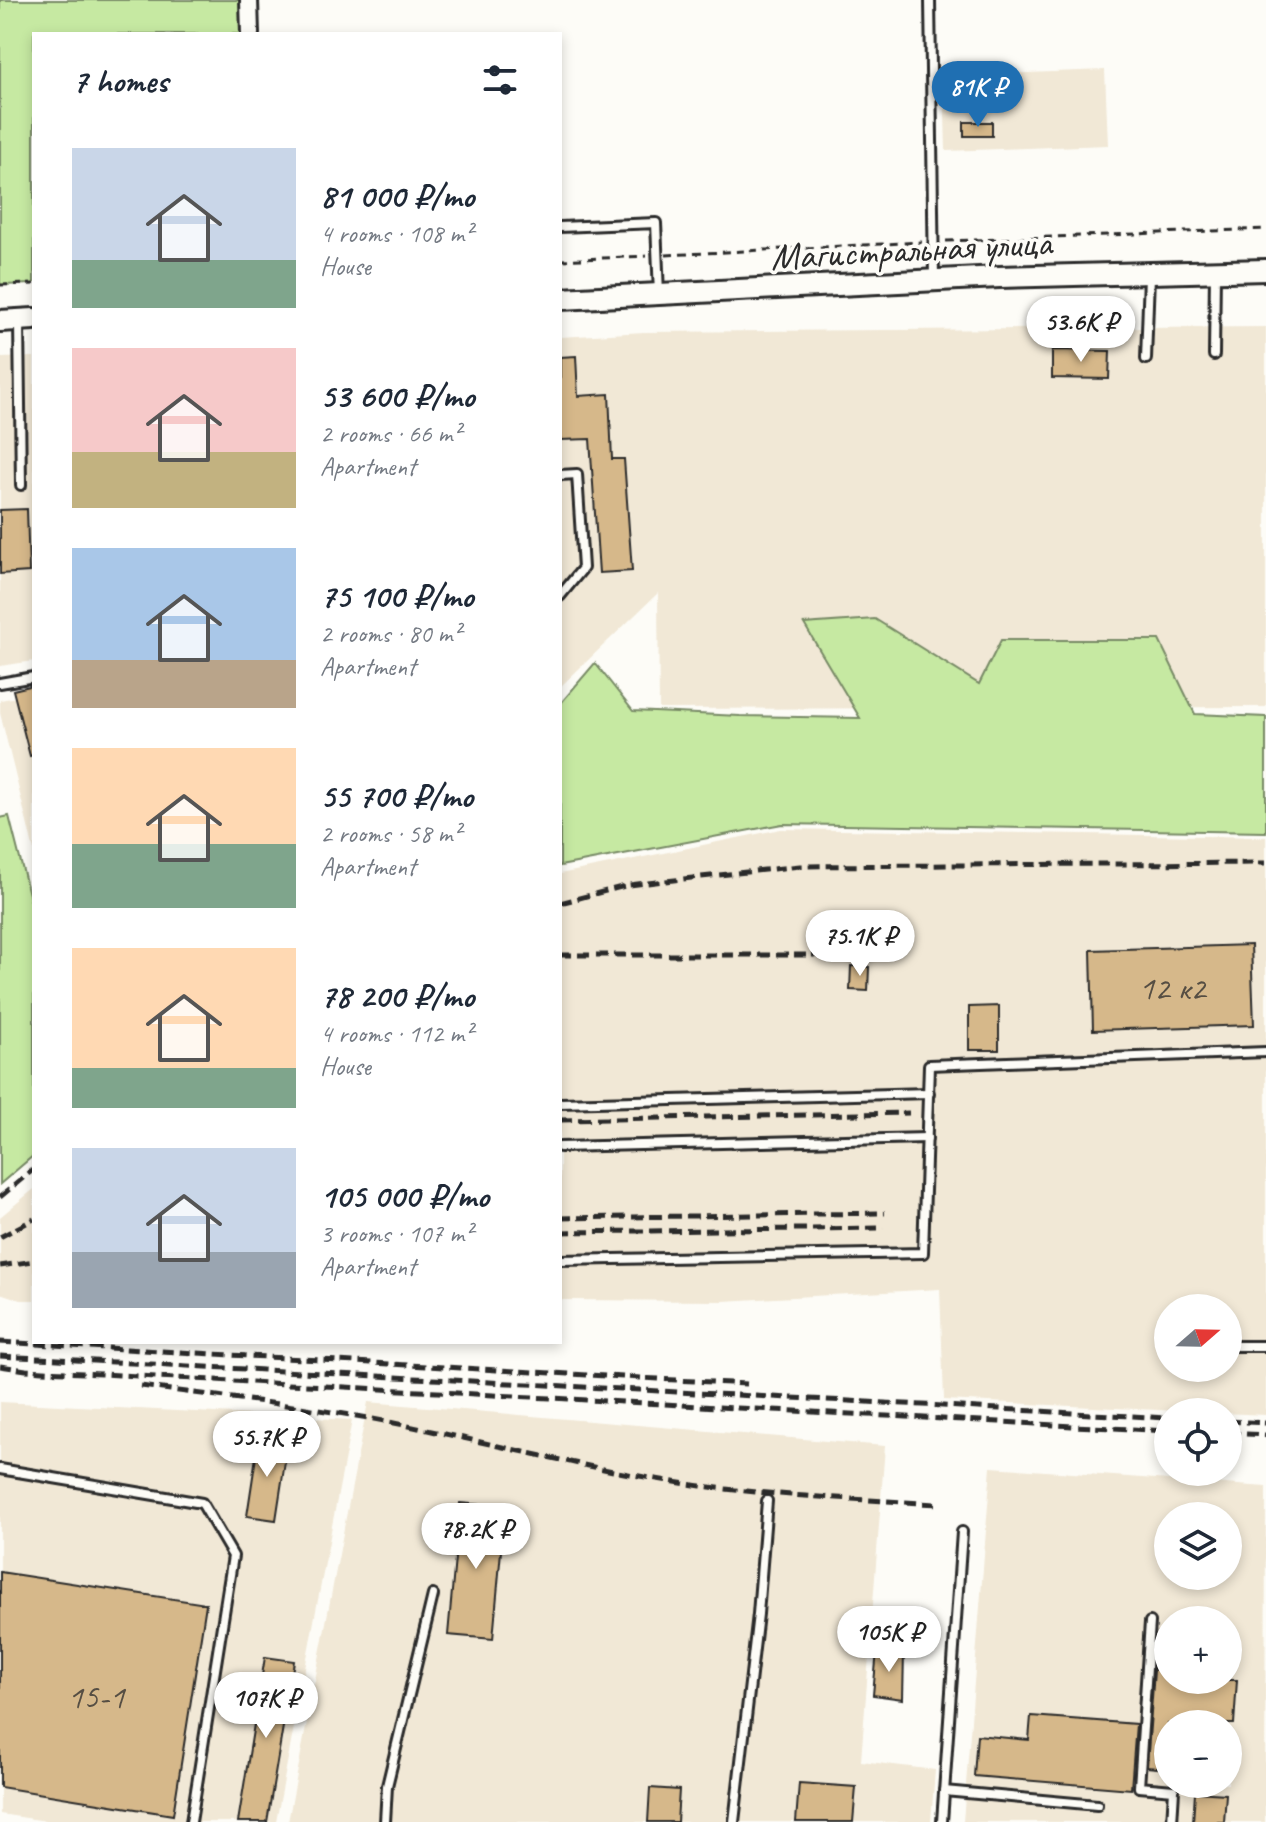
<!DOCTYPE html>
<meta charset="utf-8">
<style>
:root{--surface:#fff;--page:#f6f6f7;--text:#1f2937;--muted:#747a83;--accent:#1f6fb2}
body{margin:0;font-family:Caveat,sans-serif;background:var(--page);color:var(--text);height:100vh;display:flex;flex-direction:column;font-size:30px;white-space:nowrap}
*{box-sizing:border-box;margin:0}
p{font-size:26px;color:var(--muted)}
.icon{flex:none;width:44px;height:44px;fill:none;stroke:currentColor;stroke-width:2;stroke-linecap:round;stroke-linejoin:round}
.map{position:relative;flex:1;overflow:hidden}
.drawer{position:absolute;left:32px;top:32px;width:530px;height:1312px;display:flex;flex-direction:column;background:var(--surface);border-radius:0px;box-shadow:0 4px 12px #0003}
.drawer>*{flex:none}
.needle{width:52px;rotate:70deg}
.controls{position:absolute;left:1154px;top:1294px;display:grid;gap:16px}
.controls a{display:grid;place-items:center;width:88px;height:88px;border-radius:50%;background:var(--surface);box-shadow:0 4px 12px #0003;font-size:40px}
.price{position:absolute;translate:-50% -68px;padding:0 18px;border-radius:28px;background:#fff;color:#222;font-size:26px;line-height:52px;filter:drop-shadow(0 2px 4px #0008)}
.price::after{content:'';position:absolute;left:50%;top:48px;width:24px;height:18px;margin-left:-12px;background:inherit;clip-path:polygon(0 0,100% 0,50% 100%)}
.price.active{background:var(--accent);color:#fff}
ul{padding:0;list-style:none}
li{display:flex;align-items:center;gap:24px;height:200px;padding:0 40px}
li span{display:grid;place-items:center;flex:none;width:224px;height:160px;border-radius:0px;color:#555}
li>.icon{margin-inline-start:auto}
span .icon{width:96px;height:96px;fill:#fffc;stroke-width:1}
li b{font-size:34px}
h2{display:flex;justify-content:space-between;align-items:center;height:96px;padding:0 40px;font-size:34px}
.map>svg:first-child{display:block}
.built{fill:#f1e8d6;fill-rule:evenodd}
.green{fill:#c6e9a2;stroke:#788a66;stroke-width:2}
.building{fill:#d6b88a;stroke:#2b2b2b;stroke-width:2}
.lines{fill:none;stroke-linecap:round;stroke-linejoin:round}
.service-casing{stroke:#2b2b2b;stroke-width:14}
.minor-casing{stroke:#2b2b2b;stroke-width:22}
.tertiary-casing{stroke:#2b2b2b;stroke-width:26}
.path{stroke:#2b2b2b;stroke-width:3;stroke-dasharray:8 6;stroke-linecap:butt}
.service{stroke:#fdfcf7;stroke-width:8}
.minor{stroke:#fdfcf7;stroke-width:16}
.tertiary{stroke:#fdfcf7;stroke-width:20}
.rail{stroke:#2b2b2b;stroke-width:5;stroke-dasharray:12 6;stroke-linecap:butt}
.labels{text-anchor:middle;stroke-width:7;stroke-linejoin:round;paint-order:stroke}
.number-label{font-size:34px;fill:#564e43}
.street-label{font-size:38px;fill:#2b2b2b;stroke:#fdfcf7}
</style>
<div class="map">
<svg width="1266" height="1822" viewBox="0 0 1266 1822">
<rect width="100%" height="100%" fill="#fdfcf7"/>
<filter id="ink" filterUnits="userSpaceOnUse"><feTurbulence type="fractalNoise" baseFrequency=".0125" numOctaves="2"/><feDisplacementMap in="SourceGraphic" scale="16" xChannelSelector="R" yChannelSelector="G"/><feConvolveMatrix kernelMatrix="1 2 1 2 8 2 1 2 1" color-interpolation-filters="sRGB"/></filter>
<g filter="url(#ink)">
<g class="built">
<polygon points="1105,70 1108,145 946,151 944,76"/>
<polygon points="1266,327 1266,707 659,709 658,593 560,687 560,337 644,332"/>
<polygon points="34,357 34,661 0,666 0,358"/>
<polygon points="34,694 34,851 0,713 0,700"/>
<path d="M781,829l485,8v578l-322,-15 -4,-111 -217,12 -163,-1v-426zM1168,1308h60v60h-60z"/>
<polygon points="34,1189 34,1300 21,1300 0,1293 0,1217"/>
<polygon points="0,1402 352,1420 276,1822 53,1822 0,1814"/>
<polygon points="368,1402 885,1446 861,1761 935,1770 931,1822 288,1822"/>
<path d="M991,1467l275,20 -1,335h-302zM1168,1516h60v60h-60zM1168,1620h60v60h-60zM1168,1724h60v60h-60z"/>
</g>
<g class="green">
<polygon points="0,0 249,0 250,34 34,34 34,284 0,285"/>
<polygon points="875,619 979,684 1001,640 1159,640 1195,714 1266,717 1266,832 782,824 560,866 560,704 595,663 633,711 740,716 860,718 804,624"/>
<polygon points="9,816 34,914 34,1155 0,1184 0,818"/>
</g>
<g class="building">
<rect x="964" y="122" width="28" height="14"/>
<polygon points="1052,350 1110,351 1109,379 1052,378"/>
<polygon points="576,356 578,396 609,394 612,459 624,459 632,571 599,573 590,439 560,440 560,357"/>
<polygon points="27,509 29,572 0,574 0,510"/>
<polygon points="34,685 34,755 30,756 13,690"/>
<polygon points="1251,945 1254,1025 1093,1030 1091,950"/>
<polygon points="851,966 869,967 868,991 850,990"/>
<polygon points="999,1006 999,1050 969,1050 969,1007"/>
<polygon points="259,1437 288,1442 276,1520 247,1516"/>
<polygon points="460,1503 505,1507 493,1639 448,1635"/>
<polygon points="0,1572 206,1604 173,1815 0,1787"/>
<polygon points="1156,1643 1168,1644 1168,1680 1237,1680 1234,1724 1168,1724 1168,1769 1147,1767"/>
<polygon points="877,1650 904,1652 903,1699 873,1695"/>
<polygon points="265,1657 294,1661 267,1822 238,1822"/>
<polygon points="1031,1716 1136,1724 1131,1789 974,1776 977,1735 1029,1740"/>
<polygon points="799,1783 856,1787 853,1822 796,1822"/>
<polygon points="650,1788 679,1790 677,1822 648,1822"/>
<polygon points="1195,1792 1226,1794 1224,1822 1193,1822"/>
</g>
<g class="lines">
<g class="service-casing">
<g id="service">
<polyline points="930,0 934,279"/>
<polyline points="560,227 656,223 659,294"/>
<polyline points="19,322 21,485"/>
<polyline points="1214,355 1215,272"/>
<polyline points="1146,359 1149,276"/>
<polyline points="560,475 577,474 583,568 560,596"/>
<polyline points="0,683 34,677"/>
<polyline points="560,1103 929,1093"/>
<polyline points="560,1147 927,1138"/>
<polyline points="560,1260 923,1253 929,1065 1266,1052"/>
<polyline points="1228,1346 1266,1346"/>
<polyline points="0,1469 202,1503 233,1556 191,1822"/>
<polyline points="1150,1622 1139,1787 1174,1790 1172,1822"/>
<polyline points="944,1791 1097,1805"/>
<polyline points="385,1822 387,1786 433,1595"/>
<polyline points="734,1822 758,1614 767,1501"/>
<polyline points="942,1822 962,1532"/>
</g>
</g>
<g class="minor-casing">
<polyline id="minor" points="249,0 250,34"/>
</g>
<g class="tertiary-casing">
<g id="tertiary">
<polyline points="560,299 999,277 1266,270"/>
<polyline points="0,321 34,319"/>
</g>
</g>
<g class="path">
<polyline points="946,241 1266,229"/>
<polyline points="666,255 922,242"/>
<polyline points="560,260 647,256"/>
<polyline points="0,285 34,284"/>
</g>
<use href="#service" class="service"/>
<use href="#minor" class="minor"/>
<use href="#tertiary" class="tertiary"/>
<g class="rail">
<polyline points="560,903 629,885 800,866 1266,863"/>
<polyline points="560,955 861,955"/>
<polyline points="560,1120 909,1113"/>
<polyline points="0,1197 34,1169"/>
<polyline points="560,1218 885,1213"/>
<polyline points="560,1232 884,1228"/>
<polyline points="0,1237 34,1219"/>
<polyline points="0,1266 34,1261"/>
<polyline points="0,1342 747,1384"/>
<polyline points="0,1356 1168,1418"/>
<polyline points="0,1366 26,1370 1168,1431"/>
<path d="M141,1386c87,12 176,21 263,39 99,21 197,47 297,61 78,10 157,13 236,18"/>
<polyline points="1228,1421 1266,1423"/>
<polyline points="1228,1433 1266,1435"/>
</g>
</g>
</g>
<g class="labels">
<g class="number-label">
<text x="1172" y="999">12 к2</text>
<text x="96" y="1708">15-1</text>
</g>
<g class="street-label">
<text transform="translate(911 249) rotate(-3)" y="13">Магистральная улица</text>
</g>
</g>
</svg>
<div class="controls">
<a><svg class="needle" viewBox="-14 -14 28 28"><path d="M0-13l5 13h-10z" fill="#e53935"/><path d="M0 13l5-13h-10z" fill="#747a83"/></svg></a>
<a><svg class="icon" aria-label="locate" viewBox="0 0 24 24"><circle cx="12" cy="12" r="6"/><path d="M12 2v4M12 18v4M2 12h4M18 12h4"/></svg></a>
<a><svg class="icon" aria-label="layers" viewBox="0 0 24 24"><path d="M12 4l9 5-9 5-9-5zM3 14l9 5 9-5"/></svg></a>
<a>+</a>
<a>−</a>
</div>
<b class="price active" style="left:978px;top:129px">81K ₽</b>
<b class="price" style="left:1081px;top:364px">53.6K ₽</b>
<b class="price" style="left:860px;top:978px">75.1K ₽</b>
<b class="price" style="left:267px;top:1479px">55.7K ₽</b>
<b class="price" style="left:476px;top:1571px">78.2K ₽</b>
<b class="price" style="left:889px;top:1674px">105K ₽</b>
<b class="price" style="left:266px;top:1740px">107K ₽</b>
<section class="drawer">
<h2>7 homes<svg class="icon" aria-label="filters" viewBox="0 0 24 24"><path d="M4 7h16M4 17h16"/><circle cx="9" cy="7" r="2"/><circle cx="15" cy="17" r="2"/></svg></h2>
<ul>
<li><span style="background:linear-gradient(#c9d6e8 70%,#7fa58c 0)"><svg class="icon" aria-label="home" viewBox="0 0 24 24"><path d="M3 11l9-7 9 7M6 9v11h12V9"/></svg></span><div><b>81 000 ₽/mo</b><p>4 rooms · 108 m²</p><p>House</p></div></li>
<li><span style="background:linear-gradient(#f6c9c9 65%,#c2b280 0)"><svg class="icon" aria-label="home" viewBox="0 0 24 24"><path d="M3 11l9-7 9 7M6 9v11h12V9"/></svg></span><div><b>53 600 ₽/mo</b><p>2 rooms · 66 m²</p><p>Apartment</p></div></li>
<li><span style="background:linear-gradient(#a9c7e8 70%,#b9a48a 0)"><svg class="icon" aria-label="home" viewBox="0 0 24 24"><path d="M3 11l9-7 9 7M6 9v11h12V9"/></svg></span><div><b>75 100 ₽/mo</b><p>2 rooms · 80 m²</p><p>Apartment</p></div></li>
<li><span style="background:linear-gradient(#ffd9b3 60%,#7fa58c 0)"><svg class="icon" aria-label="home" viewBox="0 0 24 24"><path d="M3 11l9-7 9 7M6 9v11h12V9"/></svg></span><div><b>55 700 ₽/mo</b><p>2 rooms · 58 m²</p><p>Apartment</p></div></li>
<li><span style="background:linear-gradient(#ffd9b3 75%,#7fa58c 0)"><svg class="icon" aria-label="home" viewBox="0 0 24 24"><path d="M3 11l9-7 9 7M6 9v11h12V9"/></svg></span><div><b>78 200 ₽/mo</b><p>4 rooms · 112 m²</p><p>House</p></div></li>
<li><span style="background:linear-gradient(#c9d6e8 65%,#9aa5b1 0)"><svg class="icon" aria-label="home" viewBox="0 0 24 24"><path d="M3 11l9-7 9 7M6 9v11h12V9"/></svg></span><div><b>105 000 ₽/mo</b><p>3 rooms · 107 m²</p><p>Apartment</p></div></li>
</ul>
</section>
</div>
